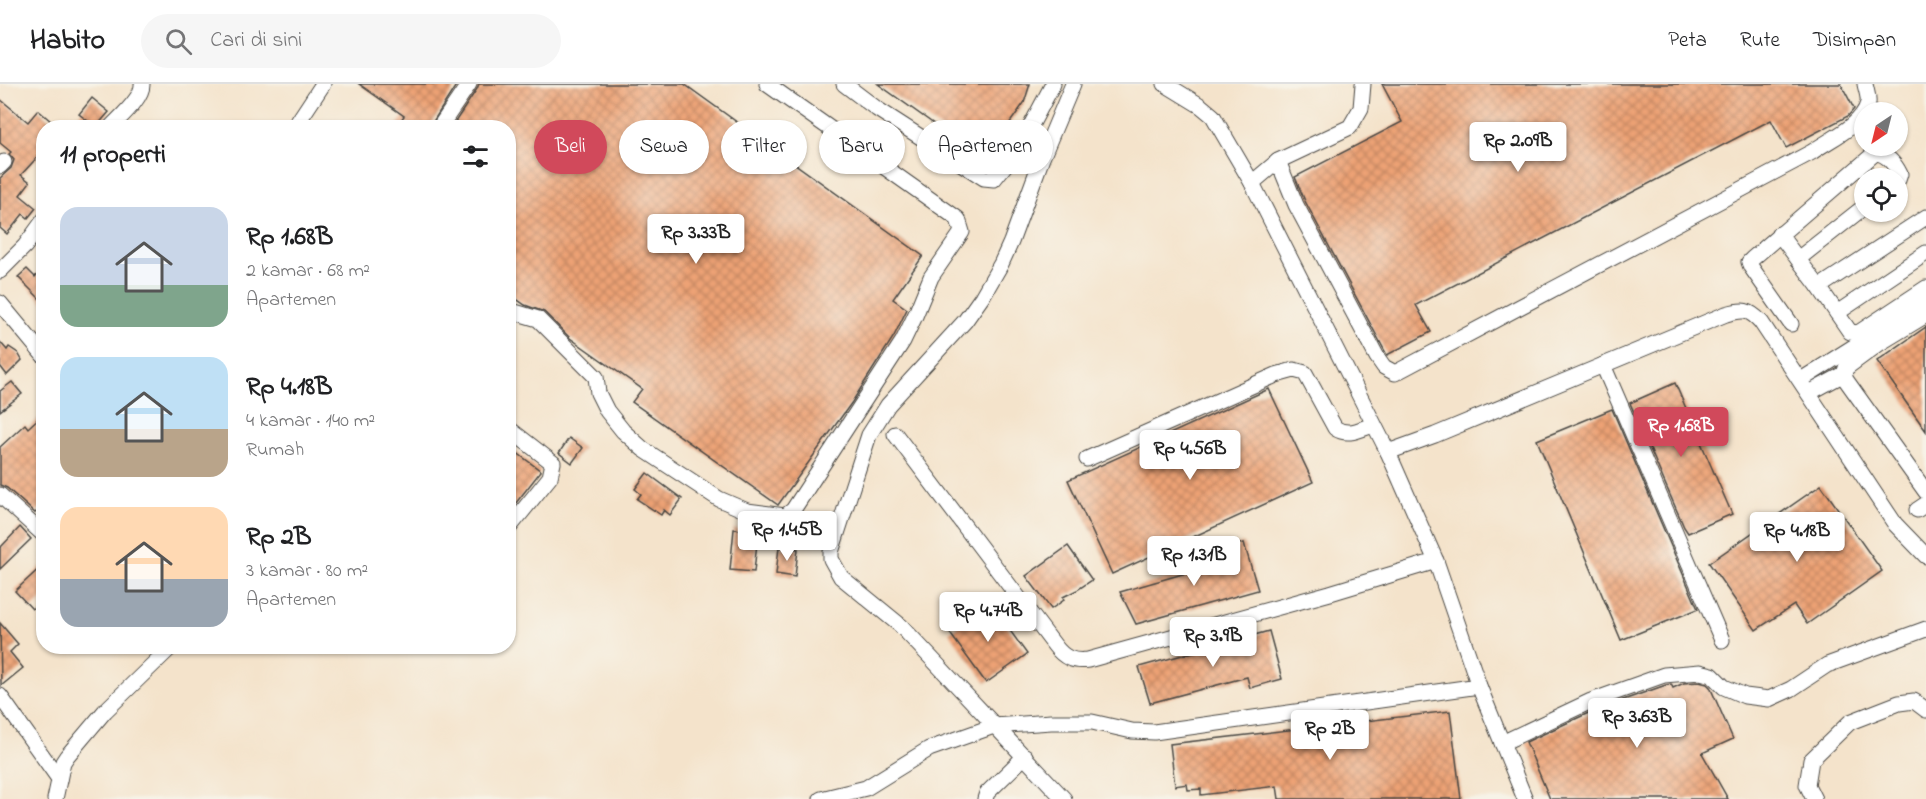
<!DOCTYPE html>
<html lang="id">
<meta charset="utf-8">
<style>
:root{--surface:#fff;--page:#f6f6f6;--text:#202124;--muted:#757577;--line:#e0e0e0;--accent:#d1495b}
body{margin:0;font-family:"Indie Flower",sans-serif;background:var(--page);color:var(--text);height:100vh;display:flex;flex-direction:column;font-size:22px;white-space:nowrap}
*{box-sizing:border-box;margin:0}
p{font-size:20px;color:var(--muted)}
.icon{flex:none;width:33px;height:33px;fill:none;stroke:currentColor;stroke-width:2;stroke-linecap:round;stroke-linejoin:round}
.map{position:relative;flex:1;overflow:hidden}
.side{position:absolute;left:36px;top:36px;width:480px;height:534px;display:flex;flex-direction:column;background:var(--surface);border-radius:24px;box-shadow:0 2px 4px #0004}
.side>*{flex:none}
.guide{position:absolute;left:534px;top:36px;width:570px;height:54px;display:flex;gap:12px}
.needle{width:39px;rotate:215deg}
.fabs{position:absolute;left:1854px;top:18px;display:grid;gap:12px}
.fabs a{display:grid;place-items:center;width:54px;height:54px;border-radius:50%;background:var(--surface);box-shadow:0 2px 4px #0004;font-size:30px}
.price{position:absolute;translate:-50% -51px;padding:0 14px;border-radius:6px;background:#fff;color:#222;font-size:20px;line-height:39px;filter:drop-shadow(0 2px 3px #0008)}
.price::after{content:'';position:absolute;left:50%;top:36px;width:18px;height:14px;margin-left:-9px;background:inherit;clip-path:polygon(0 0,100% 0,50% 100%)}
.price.active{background:var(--accent);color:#fff}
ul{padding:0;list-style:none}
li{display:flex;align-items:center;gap:18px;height:150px;padding:0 24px}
li span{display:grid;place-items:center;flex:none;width:168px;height:120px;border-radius:18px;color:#555}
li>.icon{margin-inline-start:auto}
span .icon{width:72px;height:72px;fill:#fffc;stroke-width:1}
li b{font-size:26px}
h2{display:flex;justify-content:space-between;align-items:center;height:72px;padding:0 24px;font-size:26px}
.tag{padding:0 21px;border-radius:27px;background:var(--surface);box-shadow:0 2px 4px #0004;font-size:21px;line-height:54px}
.tag.active{background:var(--accent);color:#fff}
header{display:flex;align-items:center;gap:36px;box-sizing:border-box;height:84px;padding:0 30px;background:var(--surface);border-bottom:2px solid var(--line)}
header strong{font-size:28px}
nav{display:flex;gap:33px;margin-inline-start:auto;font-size:21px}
.search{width:420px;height:54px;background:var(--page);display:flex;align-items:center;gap:15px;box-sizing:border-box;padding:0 21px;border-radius:33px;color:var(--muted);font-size:22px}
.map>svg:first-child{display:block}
.building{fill:url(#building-cross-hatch)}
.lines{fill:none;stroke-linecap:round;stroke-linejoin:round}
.minor-casing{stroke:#494743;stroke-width:17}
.minor{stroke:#fff;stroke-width:15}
</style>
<header>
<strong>Habito</strong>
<div class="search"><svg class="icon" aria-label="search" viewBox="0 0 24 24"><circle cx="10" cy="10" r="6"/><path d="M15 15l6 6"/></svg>Cari di sini</div>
<nav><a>Peta</a><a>Rute</a><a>Disimpan</a></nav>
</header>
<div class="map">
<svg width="1926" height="715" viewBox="0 0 1926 715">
<defs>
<pattern id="building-cross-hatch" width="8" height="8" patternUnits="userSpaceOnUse" patternTransform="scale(1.5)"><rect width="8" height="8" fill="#eda275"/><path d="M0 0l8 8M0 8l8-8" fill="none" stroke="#c08460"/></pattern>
</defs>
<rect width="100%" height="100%" fill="#f7f3e8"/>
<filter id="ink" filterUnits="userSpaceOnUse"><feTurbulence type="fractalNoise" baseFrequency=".0167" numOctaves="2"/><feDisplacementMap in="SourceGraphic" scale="12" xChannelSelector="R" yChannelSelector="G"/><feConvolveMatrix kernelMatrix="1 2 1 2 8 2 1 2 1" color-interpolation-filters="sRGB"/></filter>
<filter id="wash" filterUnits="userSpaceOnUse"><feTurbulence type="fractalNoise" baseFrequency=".008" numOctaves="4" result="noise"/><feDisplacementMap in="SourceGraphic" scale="24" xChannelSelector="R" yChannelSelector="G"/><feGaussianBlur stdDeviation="1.35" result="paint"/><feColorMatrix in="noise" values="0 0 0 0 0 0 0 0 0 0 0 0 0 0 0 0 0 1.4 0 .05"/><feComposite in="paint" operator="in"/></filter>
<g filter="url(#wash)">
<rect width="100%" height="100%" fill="#f4e3cb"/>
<g id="blocks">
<g class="building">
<polygon points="359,0 457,0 429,44 395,44 404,32"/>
<polygon points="479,0 684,0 923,172 893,215 907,225 894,252 852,318 778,421 632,318 642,305 570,254 544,228 525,221 508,209 508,44 451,44 477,5"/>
<polygon points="878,0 1030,0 1024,19 992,64 967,46 959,58"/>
<polygon points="1382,0 1841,0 1854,25 1848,32 1786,64 1771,36 1416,221 1431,248 1387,271 1305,117 1295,93 1402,38"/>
<polygon points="92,14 109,28 96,43 79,30"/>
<polygon points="0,15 28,38 38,26 59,44 44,44 44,66 21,91 30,98 20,111 36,124 28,134 23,130 7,150 0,144 0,94 11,84 14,76 9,70 11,68 0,59"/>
<polygon points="44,183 44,219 18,193 27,185 35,193"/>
<polygon points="1926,243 1926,347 1877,277"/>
<polygon points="0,258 7,266 9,263 18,269 22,276 7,291 0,282"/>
<polygon points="12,298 22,310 0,327 0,307"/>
<polygon points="1675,299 1732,430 1688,449 1684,443 1630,319"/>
<polygon points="1269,305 1313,398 1112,490 1068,396"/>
<polygon points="1612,325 1698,525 1621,556 1537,356"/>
<polygon points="44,329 44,422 35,429 7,404 0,401 0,363 25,340 28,344"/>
<polygon points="569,354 583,364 572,379 559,369"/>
<polygon points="508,362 541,387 508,429"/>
<polygon points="647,389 682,415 670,431 664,426 661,431 637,415 641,410 635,405"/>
<polygon points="1821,401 1882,487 1807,540 1794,521 1756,546 1709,479"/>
<polygon points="20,443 31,455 0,485 0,464"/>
<polygon points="734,445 758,448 754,488 730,486"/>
<polygon points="1244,459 1258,506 1136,540 1120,508 1214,481 1210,468"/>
<polygon points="1068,462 1092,496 1077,506 1063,513 1064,516 1051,525 1026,492"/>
<polygon points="779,463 798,465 795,493 776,490"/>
<polygon points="44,480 44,514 32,525 15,507"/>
<polygon points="990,519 1027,570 986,599 949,548"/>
<polygon points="0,539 18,560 10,568 23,584 1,602"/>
<polygon points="1269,547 1282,595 1250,604 1247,593 1150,619 1139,583"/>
<polygon points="1699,598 1707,600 1710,603 1733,655 1702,669 1728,715 1550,715 1526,658 1595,626 1666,601 1671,600 1673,604 1684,599"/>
<polygon points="1450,627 1461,715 1279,715 1277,702 1201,711 1201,705 1188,706 1187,700 1175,702 1170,660"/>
</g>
</g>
</g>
<g filter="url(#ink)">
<use href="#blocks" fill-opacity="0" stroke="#494743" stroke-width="1.5"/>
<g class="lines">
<g class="minor-casing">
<g id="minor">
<polyline points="844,0 877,25 984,94 994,95 1019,64 1053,0"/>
<path d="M1165,0l36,22 12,10 8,14 31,53 136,269 47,-17 291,-121c17,-5 23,-5 35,8l134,202 31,32"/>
<path d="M110,44c10,-11 33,-30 32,-44"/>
<polyline points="294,44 323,0"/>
<polyline points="439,44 469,0"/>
<polyline points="1278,77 1350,43 1361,24 1363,0"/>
<polyline points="0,82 4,78"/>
<path d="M1252,99l26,-22 18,44 81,152 7,10 11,6 417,-221c18,-13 50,-26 56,-49 1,-6 -2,-13 -3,-19"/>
<polyline points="1779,150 1819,203 1850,248 1858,249 1926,204"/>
<polyline points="1798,175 1864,123"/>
<polyline points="0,187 25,162 44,136"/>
<polyline points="1819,203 1926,133"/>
<polyline points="0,219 44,272"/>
<polyline points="508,226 538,235 596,293 598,309 607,327 623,347 643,365 719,415 747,427 785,432 793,426 903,257 915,232 931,193 962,148 958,135 767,0"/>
<polyline points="1837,229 1926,169"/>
<polyline points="1926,231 1880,259 1846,284 1844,290 1846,296 1926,408"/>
<path d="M1791,240l-40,-57 -2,-5 3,-3 123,-106c11,0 20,11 25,21l-2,6"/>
<polyline points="1603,281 1722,556"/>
<polyline points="1801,296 1926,217"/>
<polyline points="1809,309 1844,290"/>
<polyline points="508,344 553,379 550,393 508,445"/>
<path d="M895,350l160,212c9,12 18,16 33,14l242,-67 106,-32"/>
<polyline points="1388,368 1436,477 1479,602 1525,715"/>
<path d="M1087,375l189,-84 18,-5 11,3 30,55c13,9 25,1 38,-3"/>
<polyline points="0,411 44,451"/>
<polyline points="1917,426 1926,420"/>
<polyline points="0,612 59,695"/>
<polyline points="1502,659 1591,617 1664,591 1700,588 1712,591 1724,603 1745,612 1769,615 1791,605 1827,581 1926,545"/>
<polyline points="55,715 63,678 67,672 105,627 172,562"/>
<polyline points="821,715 866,704 929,665 994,642 1051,638 1092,638 1132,647 1154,648 1479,602"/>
<polyline points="985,715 987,709 1025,672"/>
<polyline points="1064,715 901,542 841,493 831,475 831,468 869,351 888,321 965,237 982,213 1001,180 1011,158 1042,74 1073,0"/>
<polyline points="1814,715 1807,701 1811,676 1850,638 1899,619 1914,617 1926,626"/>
</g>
</g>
<use href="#minor" class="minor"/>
</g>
</g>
</svg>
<div class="fabs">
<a><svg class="needle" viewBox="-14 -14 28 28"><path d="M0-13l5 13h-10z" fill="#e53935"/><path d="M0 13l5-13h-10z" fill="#757577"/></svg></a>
<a><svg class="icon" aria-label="locate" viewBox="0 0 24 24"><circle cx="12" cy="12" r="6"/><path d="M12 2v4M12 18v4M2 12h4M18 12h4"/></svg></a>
</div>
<b class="price" style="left:1518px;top:89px">Rp 2.09B</b>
<b class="price" style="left:696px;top:181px">Rp 3.33B</b>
<b class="price active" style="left:1681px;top:374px">Rp 1.68B</b>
<b class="price" style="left:1190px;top:397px">Rp 4.56B</b>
<b class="price" style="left:787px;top:478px">Rp 1.45B</b>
<b class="price" style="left:1797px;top:479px">Rp 4.18B</b>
<b class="price" style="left:1194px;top:503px">Rp 1.31B</b>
<b class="price" style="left:988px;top:559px">Rp 4.74B</b>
<b class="price" style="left:1213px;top:584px">Rp 3.9B</b>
<b class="price" style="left:1637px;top:665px">Rp 3.63B</b>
<b class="price" style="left:1330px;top:677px">Rp 2B</b>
<div class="guide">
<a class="tag active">Beli</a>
<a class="tag">Sewa</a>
<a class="tag">Filter</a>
<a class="tag">Baru</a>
<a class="tag">Apartemen</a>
</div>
<section class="side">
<h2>11 properti<svg class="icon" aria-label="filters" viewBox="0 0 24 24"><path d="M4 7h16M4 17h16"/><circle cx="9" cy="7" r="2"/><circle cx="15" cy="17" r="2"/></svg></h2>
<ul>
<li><span style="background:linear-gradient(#c9d6e8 65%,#7fa58c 0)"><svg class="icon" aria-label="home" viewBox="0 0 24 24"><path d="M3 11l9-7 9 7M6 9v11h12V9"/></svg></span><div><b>Rp 1.68B</b><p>2 kamar · 68 m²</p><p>Apartemen</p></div></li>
<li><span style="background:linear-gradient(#bfe0f5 60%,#b9a48a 0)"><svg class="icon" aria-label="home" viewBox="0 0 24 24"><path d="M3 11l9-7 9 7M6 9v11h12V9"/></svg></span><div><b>Rp 4.18B</b><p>4 kamar · 140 m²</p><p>Rumah</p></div></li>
<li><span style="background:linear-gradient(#ffd9b3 60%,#9aa5b1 0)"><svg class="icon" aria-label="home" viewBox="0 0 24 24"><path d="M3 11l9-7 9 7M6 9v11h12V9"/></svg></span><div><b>Rp 2B</b><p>3 kamar · 80 m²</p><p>Apartemen</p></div></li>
</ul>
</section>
</div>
